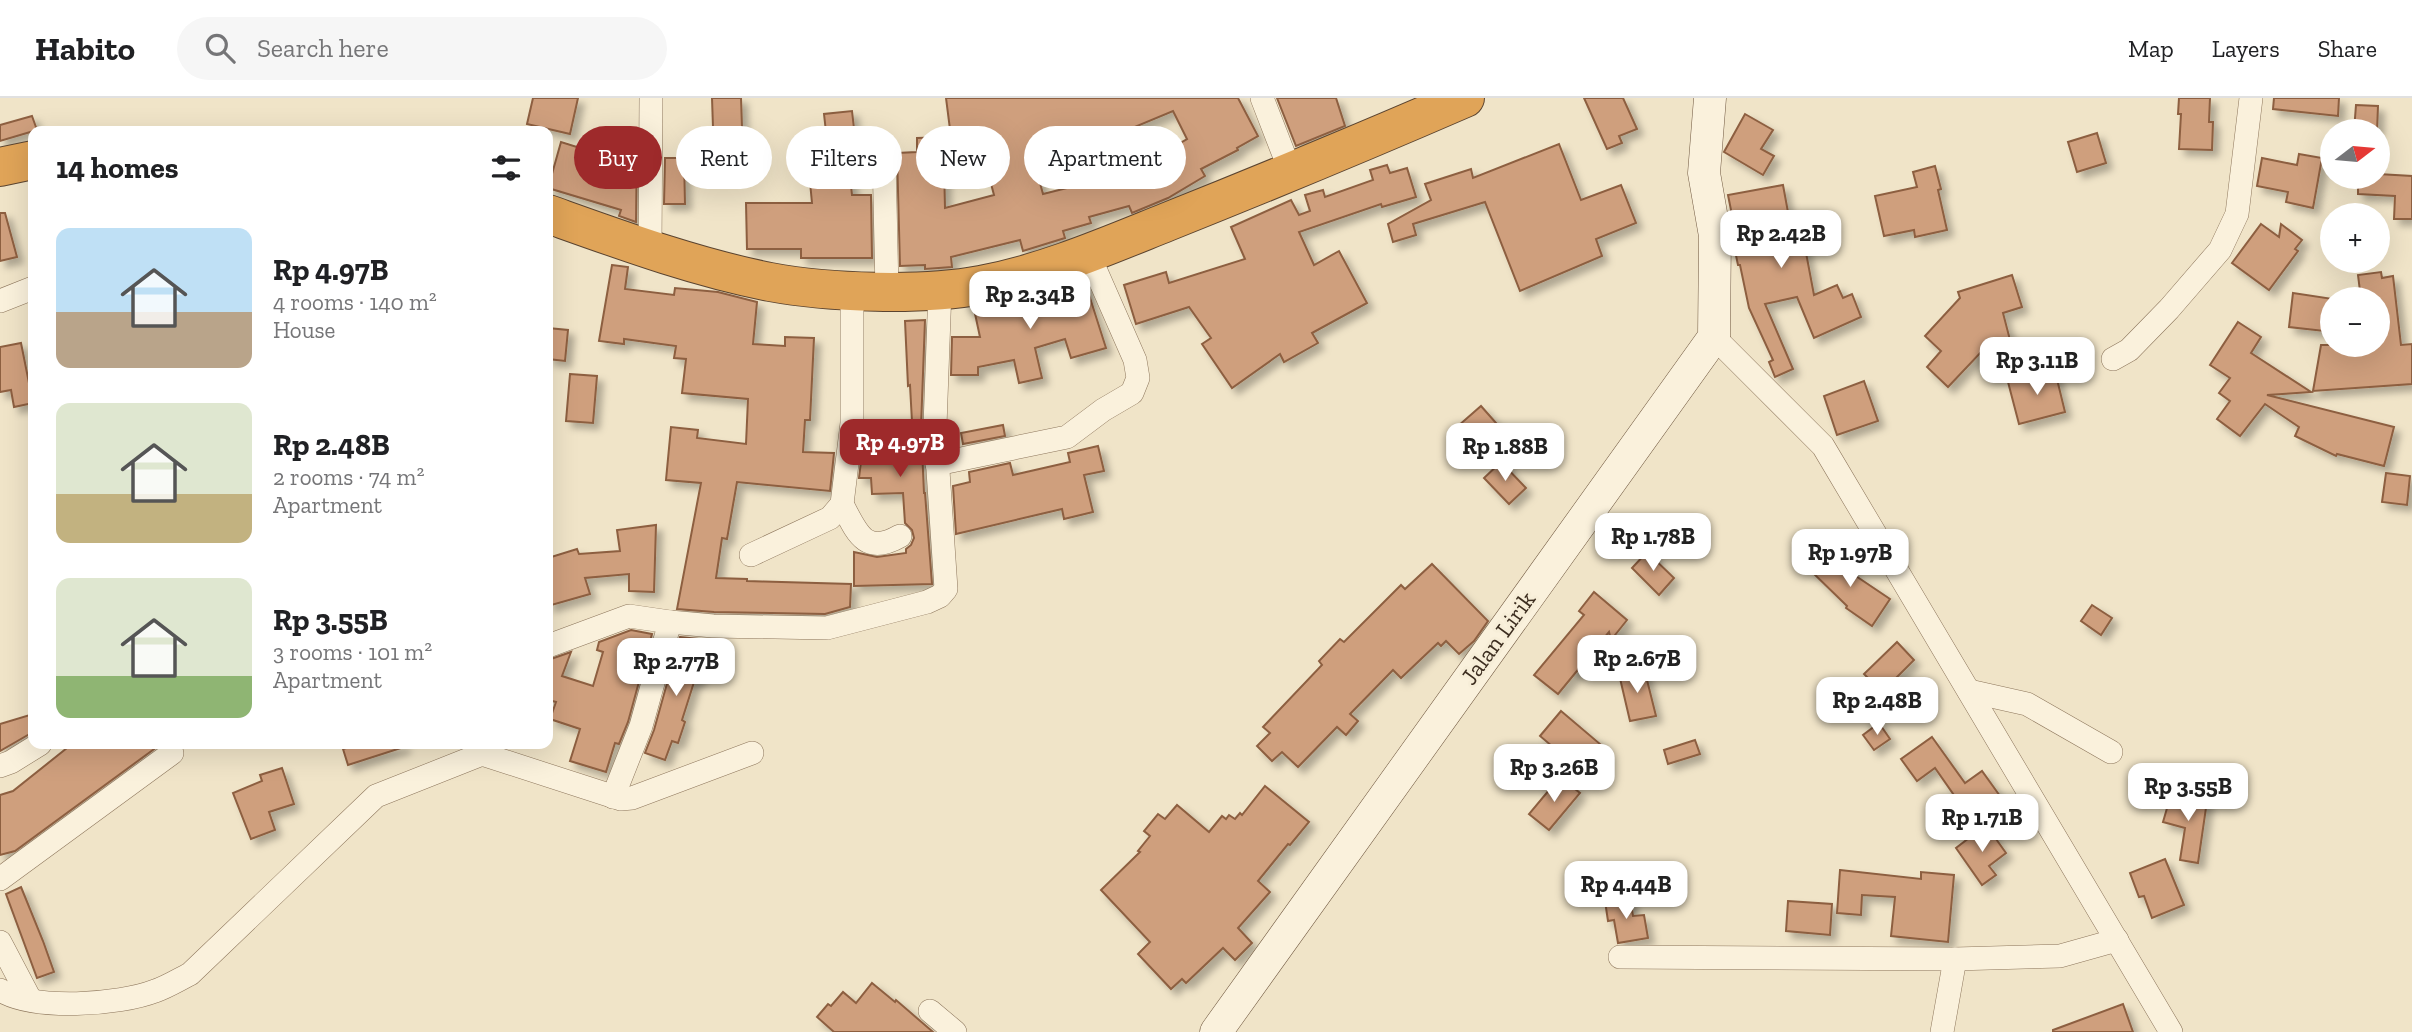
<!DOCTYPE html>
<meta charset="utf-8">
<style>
:root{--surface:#fff;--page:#f6f6f6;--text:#202124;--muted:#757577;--line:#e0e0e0;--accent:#9e2a2b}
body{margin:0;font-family:"Zilla Slab",serif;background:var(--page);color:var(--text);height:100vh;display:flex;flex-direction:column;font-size:26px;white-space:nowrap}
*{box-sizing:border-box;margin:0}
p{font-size:23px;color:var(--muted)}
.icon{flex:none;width:38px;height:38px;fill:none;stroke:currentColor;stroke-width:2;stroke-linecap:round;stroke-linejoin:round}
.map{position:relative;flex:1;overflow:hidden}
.panel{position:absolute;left:28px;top:28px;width:525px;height:623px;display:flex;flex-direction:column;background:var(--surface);border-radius:14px;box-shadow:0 7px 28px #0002}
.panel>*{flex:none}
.banner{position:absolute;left:574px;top:28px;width:665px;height:63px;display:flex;gap:14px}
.needle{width:46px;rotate:74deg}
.buttons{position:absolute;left:2320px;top:21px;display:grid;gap:14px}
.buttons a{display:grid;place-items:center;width:70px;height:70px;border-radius:50%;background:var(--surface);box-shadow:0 7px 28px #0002;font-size:35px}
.price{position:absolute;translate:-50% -60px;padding:0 16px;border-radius:14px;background:#fff;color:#222;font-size:23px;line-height:46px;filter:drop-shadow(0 2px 4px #0008)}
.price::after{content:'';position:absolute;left:50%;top:42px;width:21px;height:16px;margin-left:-10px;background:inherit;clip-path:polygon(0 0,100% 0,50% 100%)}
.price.selected{background:var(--accent);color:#fff}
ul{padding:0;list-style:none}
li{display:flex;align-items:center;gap:21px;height:175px;padding:0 28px}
li span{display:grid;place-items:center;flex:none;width:196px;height:140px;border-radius:14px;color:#555}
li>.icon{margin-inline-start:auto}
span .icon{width:84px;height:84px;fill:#fffc;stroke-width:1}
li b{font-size:30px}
h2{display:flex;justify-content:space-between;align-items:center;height:84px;padding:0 28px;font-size:30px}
.tag{padding:0 24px;border-radius:32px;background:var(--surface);box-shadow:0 7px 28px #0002;font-size:24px;line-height:63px}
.tag.selected{background:var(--accent);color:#fff}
header{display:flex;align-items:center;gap:42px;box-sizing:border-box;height:98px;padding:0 35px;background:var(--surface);border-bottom:2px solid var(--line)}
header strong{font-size:33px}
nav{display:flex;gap:38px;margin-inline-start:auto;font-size:24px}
.search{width:490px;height:63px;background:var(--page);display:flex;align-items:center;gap:18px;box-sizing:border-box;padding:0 24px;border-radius:38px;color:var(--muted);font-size:26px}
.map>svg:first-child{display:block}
.building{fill:#cf9f7d;stroke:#8d5f41;stroke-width:2;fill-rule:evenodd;filter:url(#shadow)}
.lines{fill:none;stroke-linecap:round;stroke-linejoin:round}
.street-casing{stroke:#8d765c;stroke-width:24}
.secondary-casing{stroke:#6f573f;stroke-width:33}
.highway-casing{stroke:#5b4430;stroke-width:40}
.street{stroke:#faf1dc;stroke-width:23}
.secondary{stroke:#faf1dc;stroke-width:32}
.highway{stroke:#e0a458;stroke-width:38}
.labels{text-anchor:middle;stroke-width:6;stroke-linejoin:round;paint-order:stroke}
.street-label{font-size:24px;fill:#3d2e20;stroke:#f7eed8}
</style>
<header>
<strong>Habito</strong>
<div class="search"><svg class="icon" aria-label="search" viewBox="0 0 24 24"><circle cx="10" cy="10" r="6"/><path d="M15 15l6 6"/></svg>Search here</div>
<nav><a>Map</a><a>Layers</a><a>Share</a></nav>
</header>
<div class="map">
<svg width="2412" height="934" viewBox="0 0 2412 934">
<defs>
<filter id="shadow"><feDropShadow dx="6" dy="6" stdDeviation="3.5" flood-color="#0004"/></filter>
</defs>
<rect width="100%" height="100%" fill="#f0e4c8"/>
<g class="building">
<polygon points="533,0 578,0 570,36 527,26"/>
<polygon points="712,0 741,0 743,58 714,59"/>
<path d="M946,0h292l20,38 -21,12 1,2 -37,19 4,7 -37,22 -36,15 -3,-7 -40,11 2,6 -28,8 2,7 -42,13 -3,-11 -69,17 1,10 -27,2v-4l-25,1 -3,-113 20,-1v-14l34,-1zM1173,13l14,28 -48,28 -7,-39zM1065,55l6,34 -28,7 -9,-33zM985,63l9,34 -49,13 -1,-43z"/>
<polygon points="1277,0 1336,0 1345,28 1296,48"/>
<polygon points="1584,0 1623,0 1637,31 1619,38 1622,45 1607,51"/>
<polygon points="2179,0 2210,0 2209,24 2213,24 2212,52 2179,51 2181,16 2178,16"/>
<polygon points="2274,0 2339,0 2338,18 2273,11"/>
<polygon points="2356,7 2378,8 2377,33 2354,33"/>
<polygon points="852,13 856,48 847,49 852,97 871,97 872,160 801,160 801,151 747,151 746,105 812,105 808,63 829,61 824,16"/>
<polygon points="1745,16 1773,32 1761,51 1774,58 1763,77 1724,54"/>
<polygon points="32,18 37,32 0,43 0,27"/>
<polygon points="2097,35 2106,65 2077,74 2068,44"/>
<polygon points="631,43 637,44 636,124 619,118 621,112 548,90 561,44 628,65"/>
<polygon points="1559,46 1581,102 1621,87 1636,125 1596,141 1602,158 1520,193 1485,104 1413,126 1416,137 1393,144 1388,126 1431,102 1425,86 1471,71 1473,80"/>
<polygon points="2299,56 2322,60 2313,110 2286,104 2288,94 2257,88 2262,60 2297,67"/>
<polygon points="665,60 684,60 685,106 664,106"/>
<polygon points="1387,67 1390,75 1407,70 1416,99 1382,109 1381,106 1299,134 1314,167 1339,153 1367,205 1312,235 1318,245 1284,264 1280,256 1232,290 1202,246 1211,240 1189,209 1136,226 1124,187 1166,174 1169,185 1245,161 1231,129 1291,102 1299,117 1310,113 1305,97 1323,92 1325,99 1373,82 1370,72"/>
<polygon points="1935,68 1941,91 1938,92 1947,132 1915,139 1914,132 1884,138 1875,98 1917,89 1913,74"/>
<polygon points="2378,76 2412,78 2412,121 2394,121 2395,98 2358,96 2358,79 2378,79"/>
<polygon points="1783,87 1790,125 1800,123 1814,197 1837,187 1843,200 1852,196 1861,219 1814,240 1797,199 1765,206 1793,271 1775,279 1769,264 1773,262 1749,210 1740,167 1738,167 1734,148 1738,147 1728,97"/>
<polygon points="0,115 5,115 17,159 0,163"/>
<polygon points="2261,126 2279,139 2281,126 2302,142 2295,151 2298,153 2269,192 2232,165"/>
<polygon points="612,167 628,169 625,191 674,197 675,190 718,194 757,204 753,246 785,248 785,239 814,240 810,322 805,322 803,354 834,355 830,393 737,384 727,441 722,440 716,480 747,481 747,483 851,486 850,509 825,516 714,514 677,511 701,385 666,382 671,329 698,332 697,340 746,346 748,301 682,295 686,261 674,260 676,248 624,241 624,246 599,243"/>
<polygon points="2381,174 2382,180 2393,178 2401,247 2412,246 2412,286 2313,293 2321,247 2378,247 2378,201 2361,201 2358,177"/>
<polygon points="2012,177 2022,209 2003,215 2017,269 1989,277 1983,252 1948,289 1927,269 1941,253 1925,238 1960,200 1958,194"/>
<polygon points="1084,181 1106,250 1071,260 1065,241 1035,250 1042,280 1019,285 1014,262 978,269 978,277 951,277 952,239 980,239 974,211 1023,201 1023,200"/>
<polygon points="2293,195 2333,201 2333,234 2289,229"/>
<polygon points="925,222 921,329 924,395 925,395 932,486 854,488 854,454 877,459 906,455 906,451 911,447 914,440 912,432 905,425 903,395 872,396 871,380 859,380 866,323 912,324 910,287 908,288 905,223"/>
<polygon points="2238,224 2261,239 2251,255 2311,294 2267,297 2394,329 2384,368 2337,356 2336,358 2295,338 2299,329 2265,306 2240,338 2217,321 2230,303 2219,295 2230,280 2210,267"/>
<polygon points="548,230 568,232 565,263 548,261"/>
<polygon points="21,245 33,305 14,309 11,292 0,294 0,249"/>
<polygon points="2055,273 2065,314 2019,326 2008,284"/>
<polygon points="570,276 597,278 593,325 566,323"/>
<polygon points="1864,283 1878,323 1837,337 1824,298"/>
<polygon points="1481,308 1496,325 1473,344 1458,328"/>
<polygon points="1003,327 1005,338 963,346 961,335"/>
<polygon points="1098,348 1104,373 1084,377 1093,414 1064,421 1062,411 956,436 953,388 970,384 969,374 1010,365 1013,377 1070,364 1068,355"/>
<polygon points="1501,364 1526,390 1509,406 1484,380"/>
<polygon points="2386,375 2410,378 2407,407 2382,404"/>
<polygon points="656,427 654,494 629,493 629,476 585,480 590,496 548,508 548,460 577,451 579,456 620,453 617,432"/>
<polygon points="1830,452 1847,468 1844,470 1890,501 1872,528 1846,510 1847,508 1810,472"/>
<polygon points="1647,454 1674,480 1659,497 1632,470"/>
<polygon points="1432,466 1488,523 1474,543 1459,556 1446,543 1441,548 1438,545 1401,580 1393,572 1350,616 1358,623 1346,637 1337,629 1298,669 1282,654 1272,663 1257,648 1270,635 1263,629 1322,567 1319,563 1340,541 1344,544 1401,487 1405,491"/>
<polygon points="1594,494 1627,522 1611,542 1609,534 1558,596 1534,577 1584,517 1579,513"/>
<polygon points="2092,507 2112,520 2101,537 2081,523"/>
<polygon points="631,532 652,536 628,624 619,646 615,645 606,674 570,663 580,631 550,621 556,604 552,603 548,611 548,562 571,554 562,578 593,588 603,554 597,552 599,544"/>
<polygon points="680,539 700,541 695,558 703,560 699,582 695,581 682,622 685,624 678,645 672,643 665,662 645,655 654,632"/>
<polygon points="1897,544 1914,562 1882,594 1864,576"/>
<polygon points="1644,570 1656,618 1630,623 1619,576"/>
<polygon points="1561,613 1600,646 1579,671 1540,638"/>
<polygon points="33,616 33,634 0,653 0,626"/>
<polygon points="1879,625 1890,641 1874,652 1863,637"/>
<polygon points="1932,639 1965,685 1982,673 2000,698 1970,720 1935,670 1917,683 1901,661"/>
<polygon points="1695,642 1700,656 1668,666 1664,652"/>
<polygon points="72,646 161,646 15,753 0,757 0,697 13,693"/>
<polygon points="360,646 404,646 404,649 348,667 343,651"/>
<polygon points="282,670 294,706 269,714 275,732 251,741 233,695 262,683 260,677"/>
<polygon points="1560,679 1580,695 1549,732 1529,716"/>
<polygon points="1265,688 1309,724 1290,747 1288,746 1258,783 1270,794 1238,830 1252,845 1235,862 1223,850 1186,885 1182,881 1171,891 1138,856 1150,844 1101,792 1140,754 1138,753 1150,738 1144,733 1158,716 1165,721 1177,707 1209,734 1222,718 1226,721 1229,717 1235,721 1240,715 1242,717"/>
<polygon points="2172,693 2207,703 2198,765 2180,762 2185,730 2163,724"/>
<polygon points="1986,727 2006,755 1989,768 1996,777 1982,787 1956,750"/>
<polygon points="2165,761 2184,807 2152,820 2144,798 2139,799 2130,775"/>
<polygon points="1840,772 1921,781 1921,774 1954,777 1948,844 1891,838 1895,799 1862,797 1861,817 1837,815"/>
<polygon points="21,789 43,843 54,874 37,880 6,796"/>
<polygon points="1630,799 1633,818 1644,817 1648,840 1618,845 1614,822 1608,823 1605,803"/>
<polygon points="1788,803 1832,806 1830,837 1786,833"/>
<polygon points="872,885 895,904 896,902 933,934 834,934 817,919 828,906 831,908 843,894 856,905"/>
<polygon points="2123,906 2133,934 2053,934 2053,932"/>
</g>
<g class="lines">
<g class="street-casing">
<g id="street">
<polyline points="1262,0 1291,75"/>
<polyline points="884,58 887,193"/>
<polyline points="650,152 651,0"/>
<polyline points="0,203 33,190"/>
<polyline points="1714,239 1823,348 2171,934"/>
<polyline points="2113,261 2129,252 2169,211 2220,152 2237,116 2251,0"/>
<polyline points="937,366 1067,339 1103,312 1132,295 1138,280 1135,262 1088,155"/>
<path d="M842,406c15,29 23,52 58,32"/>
<polyline points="751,457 830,420 842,406 852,325 852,192"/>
<polyline points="670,524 713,528 827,530 927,504 940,498 946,491 935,328 940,191"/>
<polyline points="548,548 629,518 670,524 641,628 613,699"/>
<polyline points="1969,593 2027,606 2111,654"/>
<polyline points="0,668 11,664 40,646"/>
<polyline points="0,781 172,655"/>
<polyline points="0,844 30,901"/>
<polyline points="1620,859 1955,861 2060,858 2117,842"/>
<path d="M0,892c34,21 119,15 155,1 12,-4 23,-11 35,-17l186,-178 106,-42 139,45 11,-1 120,-45"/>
<polyline points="930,913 955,934"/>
<polyline points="1942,934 1955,861"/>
</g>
</g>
<g class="secondary-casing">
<polyline id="secondary" points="1216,934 1714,239 1715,138 1704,75 1710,0"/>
</g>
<g class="highway-casing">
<g id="highway">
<polyline points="0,69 33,62"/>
<path d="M548,116c73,26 146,53 222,68 59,11 152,14 211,3 64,-12 126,-39 186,-63 100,-40 199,-81 298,-124"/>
</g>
</g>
<use href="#street" class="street"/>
<use href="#secondary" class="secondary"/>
<use href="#highway" class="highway"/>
</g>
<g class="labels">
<g class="street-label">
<text transform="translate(1498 540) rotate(-54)" y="8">Jalan Lirik</text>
</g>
</g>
</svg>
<div class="buttons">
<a><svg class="needle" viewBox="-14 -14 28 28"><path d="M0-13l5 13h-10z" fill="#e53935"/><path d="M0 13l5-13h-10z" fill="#757577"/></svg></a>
<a>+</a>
<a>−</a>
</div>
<b class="price" style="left:1781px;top:172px">Rp 2.42B</b>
<b class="price" style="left:1030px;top:233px">Rp 2.34B</b>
<b class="price" style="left:2037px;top:299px">Rp 3.11B</b>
<b class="price selected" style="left:900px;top:381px">Rp 4.97B</b>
<b class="price" style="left:1505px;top:385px">Rp 1.88B</b>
<b class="price" style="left:1653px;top:475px">Rp 1.78B</b>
<b class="price" style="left:1850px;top:491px">Rp 1.97B</b>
<b class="price" style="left:1637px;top:597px">Rp 2.67B</b>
<b class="price" style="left:676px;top:600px">Rp 2.77B</b>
<b class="price" style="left:1877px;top:639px">Rp 2.48B</b>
<b class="price" style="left:1554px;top:706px">Rp 3.26B</b>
<b class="price" style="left:2188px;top:725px">Rp 3.55B</b>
<b class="price" style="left:1982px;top:756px">Rp 1.71B</b>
<b class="price" style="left:1626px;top:823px">Rp 4.44B</b>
<div class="banner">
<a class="tag selected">Buy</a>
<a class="tag">Rent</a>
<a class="tag">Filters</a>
<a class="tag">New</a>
<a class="tag">Apartment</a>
</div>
<section class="panel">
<h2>14 homes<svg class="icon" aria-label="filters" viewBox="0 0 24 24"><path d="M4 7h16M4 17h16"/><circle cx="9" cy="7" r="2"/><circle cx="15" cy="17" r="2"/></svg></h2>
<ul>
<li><span style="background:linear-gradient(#bfe0f5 60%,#b9a48a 0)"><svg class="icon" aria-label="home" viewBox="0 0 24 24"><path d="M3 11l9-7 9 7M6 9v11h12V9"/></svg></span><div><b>Rp 4.97B</b><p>4 rooms · 140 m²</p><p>House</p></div></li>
<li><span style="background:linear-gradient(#dfe7d0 65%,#c2b280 0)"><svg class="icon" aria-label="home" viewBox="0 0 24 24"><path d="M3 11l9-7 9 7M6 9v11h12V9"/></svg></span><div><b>Rp 2.48B</b><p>2 rooms · 74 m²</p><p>Apartment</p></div></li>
<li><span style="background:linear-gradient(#dfe7d0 70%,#8fb573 0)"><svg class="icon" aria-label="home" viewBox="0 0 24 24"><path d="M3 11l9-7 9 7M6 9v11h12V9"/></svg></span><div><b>Rp 3.55B</b><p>3 rooms · 101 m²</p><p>Apartment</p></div></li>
</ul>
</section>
</div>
